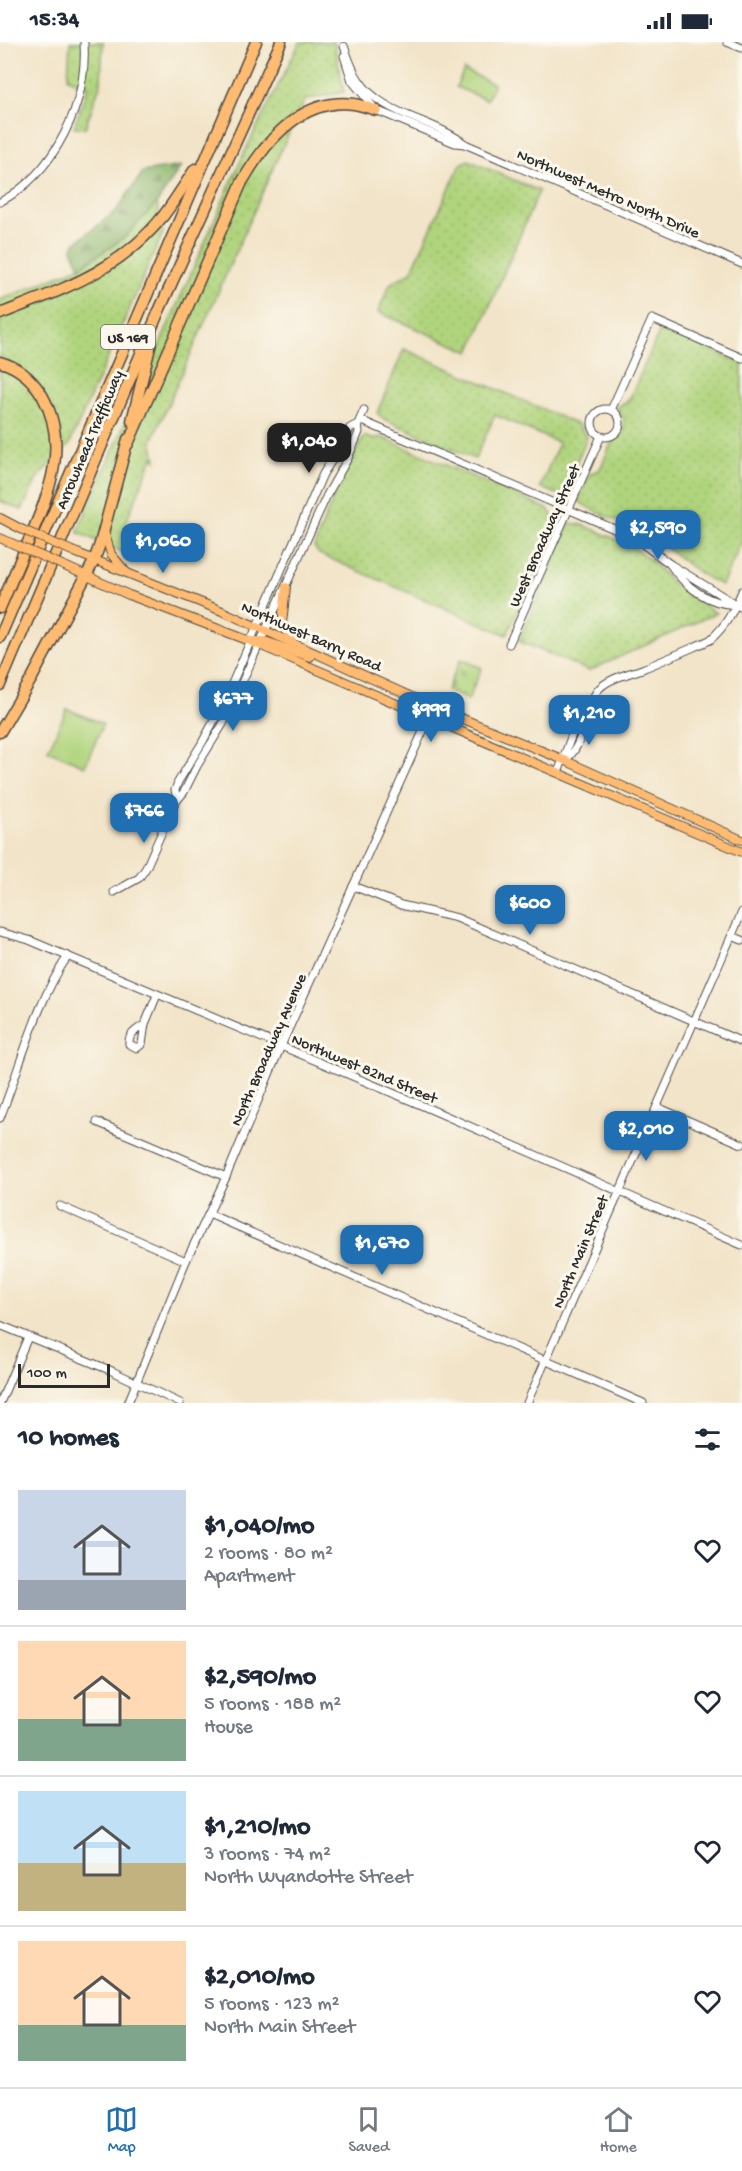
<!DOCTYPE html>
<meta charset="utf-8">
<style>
:root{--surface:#fff;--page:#f6f6f7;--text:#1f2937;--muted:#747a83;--line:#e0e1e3;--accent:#1f6fb2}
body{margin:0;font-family:"Gochi Hand",sans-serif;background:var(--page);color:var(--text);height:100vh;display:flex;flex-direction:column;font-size:22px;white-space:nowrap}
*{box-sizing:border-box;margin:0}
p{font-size:20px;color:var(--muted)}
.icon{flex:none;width:33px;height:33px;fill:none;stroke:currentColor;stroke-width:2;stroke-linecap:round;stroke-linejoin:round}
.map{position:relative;height:1361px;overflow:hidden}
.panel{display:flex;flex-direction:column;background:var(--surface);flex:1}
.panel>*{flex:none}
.scale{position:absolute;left:18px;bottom:15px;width:92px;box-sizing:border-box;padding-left:6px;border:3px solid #2b2b2b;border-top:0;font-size:16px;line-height:21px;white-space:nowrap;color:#2b2b2b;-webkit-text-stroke:4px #fbf7ec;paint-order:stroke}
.price{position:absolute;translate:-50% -51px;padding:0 14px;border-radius:12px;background:var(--accent);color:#fff;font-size:20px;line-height:39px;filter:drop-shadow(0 2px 3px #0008)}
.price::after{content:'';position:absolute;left:50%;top:36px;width:18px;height:14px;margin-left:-9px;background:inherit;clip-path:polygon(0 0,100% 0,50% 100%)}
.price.active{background:#222;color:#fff}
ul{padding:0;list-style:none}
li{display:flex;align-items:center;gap:18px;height:150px;padding:0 18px}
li+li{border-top:2px solid var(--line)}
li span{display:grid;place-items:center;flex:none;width:168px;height:120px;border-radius:0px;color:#555}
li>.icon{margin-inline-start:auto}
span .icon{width:72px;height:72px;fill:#fffc;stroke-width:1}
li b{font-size:26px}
h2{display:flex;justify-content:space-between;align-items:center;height:72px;padding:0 18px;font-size:26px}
.status{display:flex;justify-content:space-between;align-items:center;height:42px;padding:0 30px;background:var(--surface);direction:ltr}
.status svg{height:16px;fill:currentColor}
.dock{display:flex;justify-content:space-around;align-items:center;height:84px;border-top:2px solid var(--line);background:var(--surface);font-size:16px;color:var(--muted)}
.dock a{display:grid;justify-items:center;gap:3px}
.dock .active{color:var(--accent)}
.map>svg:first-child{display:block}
.grass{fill:url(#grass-dots);stroke:#6e8054;stroke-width:1.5}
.forest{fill:url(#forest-firs);stroke:#5c704c;stroke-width:1.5}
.cemetery{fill:url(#cemetery-stones);stroke:#6e8054;stroke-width:1.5}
.park{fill:#b0d47d;stroke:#6e8054;stroke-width:1.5}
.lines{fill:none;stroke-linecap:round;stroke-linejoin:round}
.minor-casing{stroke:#494743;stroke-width:9}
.major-casing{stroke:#494743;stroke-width:10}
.highway-casing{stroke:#494743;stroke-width:13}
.minor{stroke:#fff;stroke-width:7}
.major{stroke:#ffbb71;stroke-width:8}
.highway{stroke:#ffbb71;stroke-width:10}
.major-bridge-casing{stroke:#494743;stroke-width:10;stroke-linecap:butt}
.major-bridge{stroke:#ffbb71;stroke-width:8}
.labels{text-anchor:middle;stroke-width:6;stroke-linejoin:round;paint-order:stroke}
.shield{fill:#fbf7ec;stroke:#696865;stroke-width:1.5}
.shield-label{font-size:15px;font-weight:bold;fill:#2b2b2b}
.street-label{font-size:16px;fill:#2b2b2b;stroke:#fbf7ec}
</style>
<div class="status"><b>15:34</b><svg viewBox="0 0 49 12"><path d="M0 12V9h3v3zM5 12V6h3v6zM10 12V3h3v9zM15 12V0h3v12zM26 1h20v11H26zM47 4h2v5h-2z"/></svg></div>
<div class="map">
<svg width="742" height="1361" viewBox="0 0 742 1361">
<defs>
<pattern id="grass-dots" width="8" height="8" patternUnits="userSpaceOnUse" patternTransform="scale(1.5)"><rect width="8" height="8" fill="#b0d47d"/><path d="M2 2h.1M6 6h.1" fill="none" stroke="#98b66c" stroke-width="1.8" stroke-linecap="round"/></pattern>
<pattern id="forest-firs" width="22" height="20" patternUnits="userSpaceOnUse" patternTransform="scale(1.5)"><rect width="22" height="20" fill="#8cb66c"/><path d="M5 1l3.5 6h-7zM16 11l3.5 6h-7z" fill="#739459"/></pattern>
<pattern id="cemetery-stones" width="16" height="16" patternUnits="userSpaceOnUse" patternTransform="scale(1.5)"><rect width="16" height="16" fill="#b0d47d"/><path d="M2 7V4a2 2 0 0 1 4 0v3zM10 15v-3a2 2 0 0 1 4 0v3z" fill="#98b66c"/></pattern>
</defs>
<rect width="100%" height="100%" fill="#fbf7ec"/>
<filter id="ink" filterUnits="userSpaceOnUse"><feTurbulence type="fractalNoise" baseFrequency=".0167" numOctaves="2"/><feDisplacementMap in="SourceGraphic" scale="12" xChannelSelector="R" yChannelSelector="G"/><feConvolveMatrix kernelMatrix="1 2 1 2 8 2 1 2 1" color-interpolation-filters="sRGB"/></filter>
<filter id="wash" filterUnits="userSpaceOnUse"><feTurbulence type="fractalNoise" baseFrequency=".008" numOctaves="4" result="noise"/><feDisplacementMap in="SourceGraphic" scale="24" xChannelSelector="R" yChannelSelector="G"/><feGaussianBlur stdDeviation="1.35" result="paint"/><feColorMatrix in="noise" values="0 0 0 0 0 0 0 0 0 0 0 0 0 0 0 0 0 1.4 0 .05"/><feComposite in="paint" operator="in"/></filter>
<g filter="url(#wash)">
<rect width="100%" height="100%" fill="#f2e4c8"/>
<g class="grass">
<polygon points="70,0 103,0 101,40 85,86 74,85 88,44 68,36"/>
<polygon points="300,0 334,0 344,50 305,58 282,106 152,399 156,418 153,415 126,480 132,514 77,490 245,109"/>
<polygon points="468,118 539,149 470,310 378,270 390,242 411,230 460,123"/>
<polygon points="157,161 163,191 69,403 38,435 22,468 0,459 0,258 80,225 124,196"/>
<path d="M661,286l81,35v178l-20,44c-31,-12 -52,-39 -81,-54 -21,-10 -43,-16 -63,-30l12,-27 10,-5 12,-27 11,-8 1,-14 -7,-13 12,-7z"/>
<polygon points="404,307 579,383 587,396 562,454 540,445 559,401 495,373 475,417 384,377 377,371"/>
<polygon points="364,394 372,397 381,395 548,467 557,480 507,593 319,512 314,505 336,448"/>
<polygon points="570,481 583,483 631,504 652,519 673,542 716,571 589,629 519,599"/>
</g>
<polygon class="forest" points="181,124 157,161 124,196 80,225 72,207 75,201 117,168 143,130"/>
<polygon class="cemetery" points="461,617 482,626 468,658 447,648"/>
<g class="park">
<polygon points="464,28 494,42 487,58 456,45"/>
<polygon points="67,667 103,682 85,724 48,708"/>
</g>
</g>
<g filter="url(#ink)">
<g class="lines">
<g class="minor-casing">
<g id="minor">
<polyline points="727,0 742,6"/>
<path d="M344,4c4,11 8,24 15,34 23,36 75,39 106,64l277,120"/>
<polyline points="344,14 352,39 376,68 455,101 465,102"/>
<path d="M0,160c55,-29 88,-99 84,-160"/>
<circle cx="606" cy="381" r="14"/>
<polyline points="611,368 652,277 742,316"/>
<polyline points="360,378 633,495 670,522"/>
<path d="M736,563c-28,-1 -52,-19 -66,-41l72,44"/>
<polyline points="509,602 601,394"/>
<path d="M564,718c21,-11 19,-50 33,-69 9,-12 31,-17 45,-22 23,-9 45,-19 68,-29 16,-14 24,-30 32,-49"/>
<polyline points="558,731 575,684 579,676 587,670"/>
<polyline points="177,758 175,748 178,740 202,701 224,660 323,432 344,399 350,386 358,382"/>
<polyline points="353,844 401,863 457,876 742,1000"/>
<polyline points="114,850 139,836 146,826 174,762 184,750 197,724 223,682 327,453 348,416 359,390 358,382 364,368"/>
<polyline points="0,890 29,898 414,1060 742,1203"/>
<polyline points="732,894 742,898"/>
<path d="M145,982c-8,6 -17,10 -16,20l8,4 5,-4 3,-20 12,-29"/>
<polyline points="657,1065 742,1102"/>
<path d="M0,1076c21,-53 36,-116 68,-162"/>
<polyline points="97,1080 226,1135"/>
<polyline points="60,1164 186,1219"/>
<polyline points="209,1172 643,1361"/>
<polyline points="0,1283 112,1329 180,1361"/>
<polyline points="0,1361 28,1295"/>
<polyline points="128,1361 186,1219 226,1135 281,1004 434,665"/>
<polyline points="527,1361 742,870"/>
</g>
</g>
<g class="major-casing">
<g id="major">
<polyline points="0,476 23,488"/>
<polyline points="104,489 111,512 127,531"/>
<polyline points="0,496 18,504"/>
<polyline points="77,511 222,569 434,665 564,718 742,798"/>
<polyline points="69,526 129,553 250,599 742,810"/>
<polyline points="286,545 282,581 294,602"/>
<polyline points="254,599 265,599 310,615"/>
</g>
</g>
<g class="highway-casing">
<g id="highway">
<path d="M0,272c63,-25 120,-43 164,-99 11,-15 21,-31 31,-46"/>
<path d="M0,320c19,5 32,17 42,33 28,50 7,98 -13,145 -10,22 -19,45 -29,68"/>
<polyline points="132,379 151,301"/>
<path d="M128,402l114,-262c23,-40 59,-85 112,-78 7,1 15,4 22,6"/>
<polyline points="0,595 256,0"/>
<polyline points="0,643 159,269 281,0"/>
<polyline points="0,690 32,636 94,519 100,502 128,397"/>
</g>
</g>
<use href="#minor" class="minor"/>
<use href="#major" class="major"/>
<use href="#highway" class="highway"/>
<g class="major-bridge-casing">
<g id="major-bridge">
<polyline points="23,488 77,511"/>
<polyline points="18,504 69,526"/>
</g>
</g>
<use href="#major-bridge" class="major-bridge"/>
</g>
</g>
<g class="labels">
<rect class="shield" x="101" y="283" width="54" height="24" rx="4.5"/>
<g class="shield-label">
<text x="128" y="300">US 169</text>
</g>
<g class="street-label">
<text transform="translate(609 150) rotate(24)" y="6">Northwest Metro North Drive</text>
<text transform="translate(88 397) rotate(-67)" y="6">Arrowhead Trafficway</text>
<text transform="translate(543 493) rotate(-66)" y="6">West Broadway Street</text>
<text transform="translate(312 593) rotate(24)" y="6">Northwest Barry Road</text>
<text transform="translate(267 1007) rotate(-66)" y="6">North Broadway Avenue</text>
<text transform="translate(365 1025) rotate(23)" y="6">Northwest 82nd Street</text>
<text transform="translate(579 1209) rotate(-67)" y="6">North Main Street</text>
</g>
</g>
</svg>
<div class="scale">100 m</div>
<b class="price active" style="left:309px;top:432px">$1,040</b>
<b class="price" style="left:658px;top:519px">$2,590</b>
<b class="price" style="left:163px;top:532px">$1,060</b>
<b class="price" style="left:233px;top:690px">$677</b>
<b class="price" style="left:431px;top:701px">$999</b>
<b class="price" style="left:589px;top:704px">$1,210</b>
<b class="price" style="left:144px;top:802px">$766</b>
<b class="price" style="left:530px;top:894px">$600</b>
<b class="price" style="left:646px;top:1120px">$2,010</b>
<b class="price" style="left:382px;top:1234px">$1,670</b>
</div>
<section class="panel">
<h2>10 homes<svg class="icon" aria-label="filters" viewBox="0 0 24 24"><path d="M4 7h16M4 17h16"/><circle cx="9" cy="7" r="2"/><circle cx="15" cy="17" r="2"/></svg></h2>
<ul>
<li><span style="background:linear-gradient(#c9d6e8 75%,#9aa5b1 0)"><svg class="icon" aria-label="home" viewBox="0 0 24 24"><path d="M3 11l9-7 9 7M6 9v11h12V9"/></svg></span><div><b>$1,040/mo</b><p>2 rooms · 80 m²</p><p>Apartment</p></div><svg class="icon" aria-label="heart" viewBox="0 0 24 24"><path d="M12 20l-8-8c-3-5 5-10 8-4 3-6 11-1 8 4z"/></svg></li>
<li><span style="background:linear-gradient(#ffd9b3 65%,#7fa58c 0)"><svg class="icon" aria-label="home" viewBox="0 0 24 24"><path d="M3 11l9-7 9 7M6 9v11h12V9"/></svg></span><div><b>$2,590/mo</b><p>5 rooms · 188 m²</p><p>House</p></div><svg class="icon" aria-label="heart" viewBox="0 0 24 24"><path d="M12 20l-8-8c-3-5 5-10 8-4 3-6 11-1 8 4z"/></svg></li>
<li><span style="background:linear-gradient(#bfe0f5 60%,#c2b280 0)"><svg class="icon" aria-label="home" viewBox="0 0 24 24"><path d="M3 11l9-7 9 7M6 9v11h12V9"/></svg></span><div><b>$1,210/mo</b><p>3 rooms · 74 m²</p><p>North Wyandotte Street</p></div><svg class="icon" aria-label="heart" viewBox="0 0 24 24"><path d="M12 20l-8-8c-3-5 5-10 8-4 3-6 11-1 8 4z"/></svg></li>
<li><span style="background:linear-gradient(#ffd9b3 70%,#7fa58c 0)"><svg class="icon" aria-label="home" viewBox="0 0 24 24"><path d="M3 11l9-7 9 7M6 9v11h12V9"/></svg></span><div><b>$2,010/mo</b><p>5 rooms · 123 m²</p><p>North Main Street</p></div><svg class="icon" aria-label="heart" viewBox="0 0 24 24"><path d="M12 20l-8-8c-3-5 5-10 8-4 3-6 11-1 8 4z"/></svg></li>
</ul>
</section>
<nav class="dock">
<a class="active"><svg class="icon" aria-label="map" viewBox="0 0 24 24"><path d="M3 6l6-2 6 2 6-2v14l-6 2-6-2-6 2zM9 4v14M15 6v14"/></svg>Map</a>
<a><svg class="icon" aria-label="saved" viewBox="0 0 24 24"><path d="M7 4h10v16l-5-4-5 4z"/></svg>Saved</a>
<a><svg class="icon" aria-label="home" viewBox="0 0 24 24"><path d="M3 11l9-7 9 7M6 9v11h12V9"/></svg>Home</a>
</nav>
